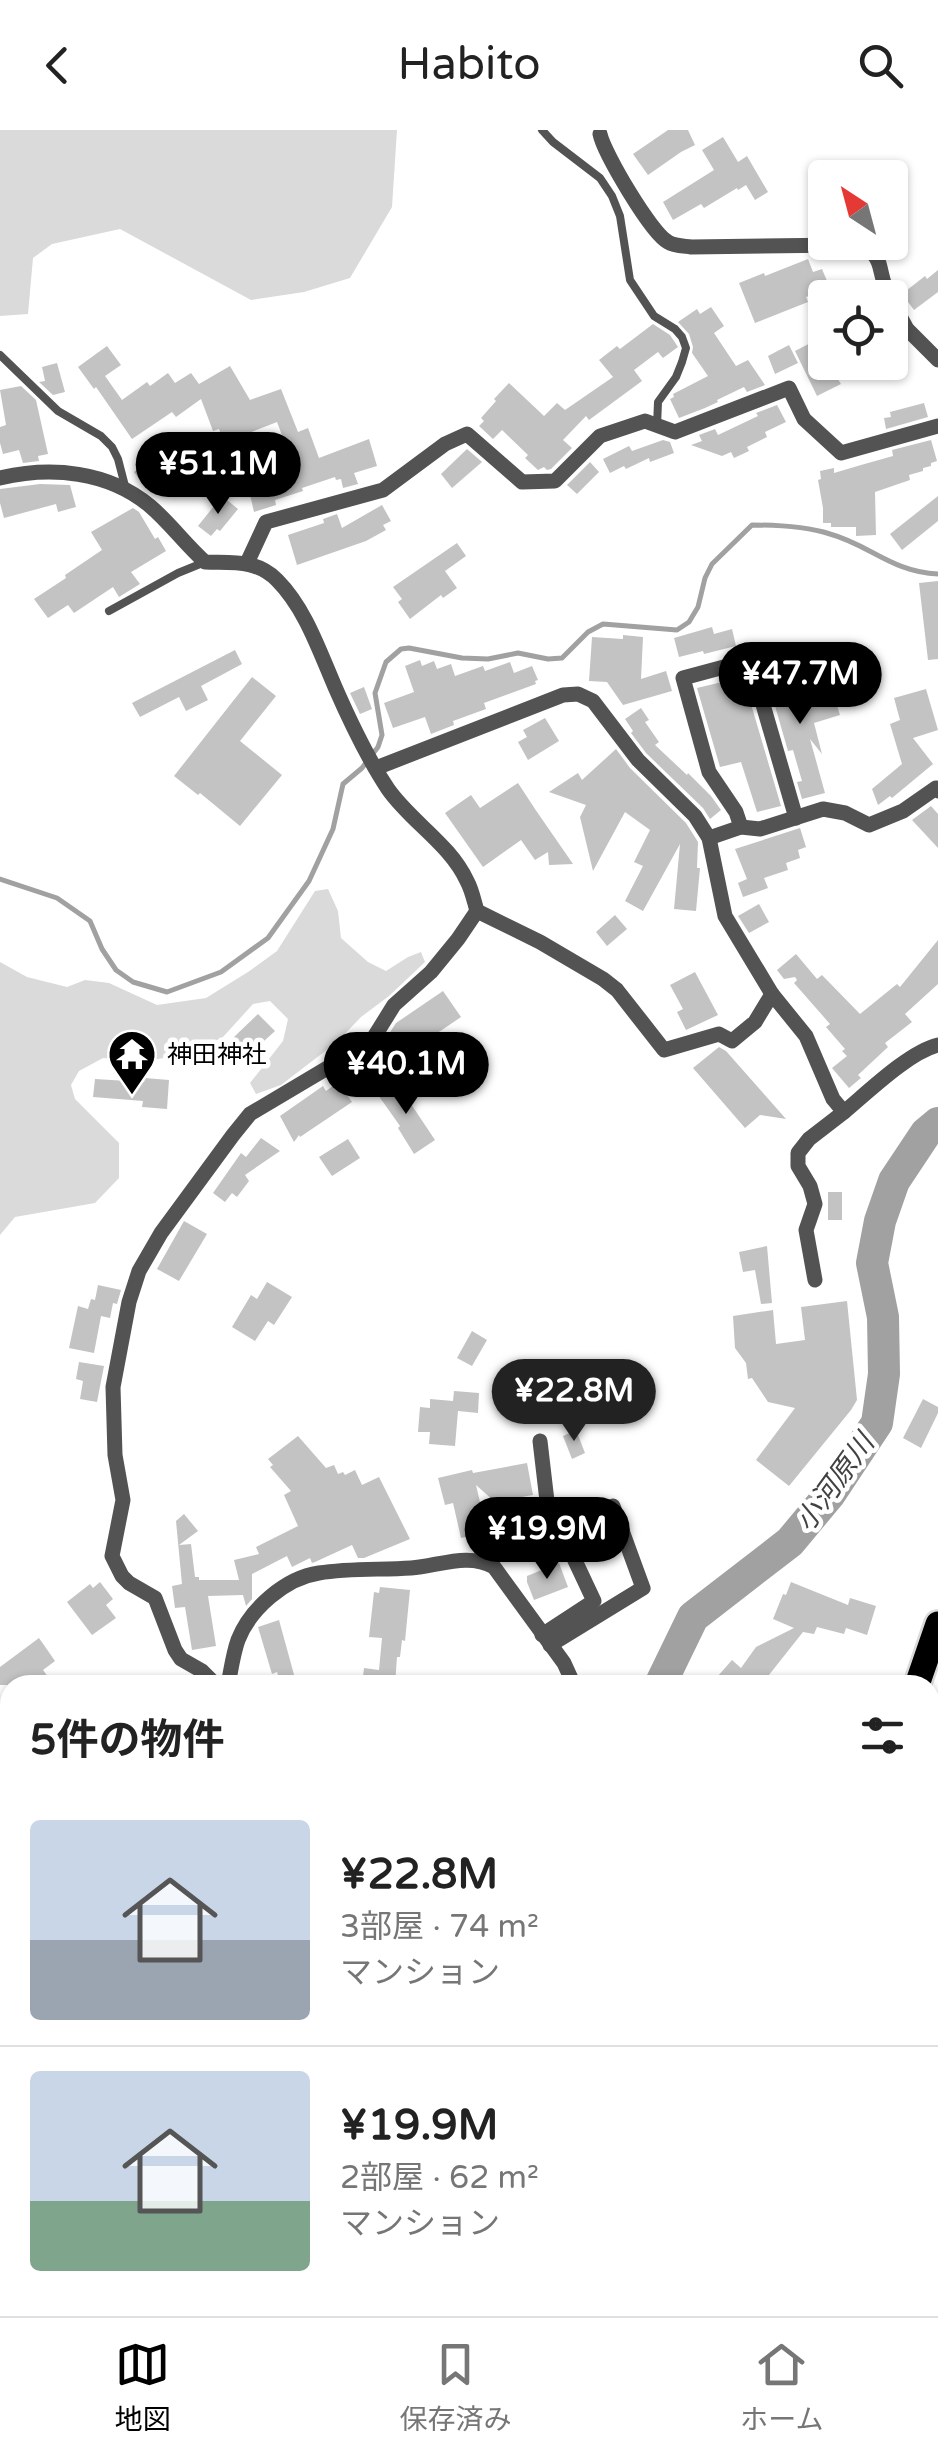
<!DOCTYPE html>
<html lang="ja">
<meta charset="utf-8">
<style>
:root{--surface:#fff;--page:#f6f6f6;--text:#222;--muted:#767676;--line:#e0e0e0;--accent:#000}
body{margin:0;font-family:"Varela Round","Noto Sans JP",sans-serif;background:var(--page);color:var(--text);height:100vh;display:flex;flex-direction:column;font-size:38px;white-space:nowrap}
*{box-sizing:border-box;margin:0}
p{font-size:32px;color:var(--muted)}
.icon{flex:none;width:55px;height:55px;fill:none;stroke:currentColor;stroke-width:2;stroke-linecap:round;stroke-linejoin:round}
.map{position:relative;flex:1;overflow:hidden}
.sheet{position:absolute;left:0px;top:1545px;width:940px;height:642px;display:flex;flex-direction:column;background:var(--surface);border-radius:30px 30px 0 0;box-shadow:0 2px 8px #0004}
.sheet>*{flex:none}
.needle{width:65px;rotate:324deg}
.fabs{position:absolute;left:808px;top:30px;display:grid;gap:20px}
.fabs a{display:grid;place-items:center;width:100px;height:100px;border-radius:10px;background:var(--surface);box-shadow:0 2px 8px #0004;font-size:50px}
.price{position:absolute;translate:-50% -85px;padding:0 22px;border-radius:35px;background:var(--accent);color:#fff;font-size:32px;line-height:65px;filter:drop-shadow(0 2px 5px #0008)}
.price::after{content:'';position:absolute;left:50%;top:60px;width:30px;height:22px;margin-left:-15px;background:inherit;clip-path:polygon(0 0,100% 0,50% 100%)}
.price.selected{background:#222;color:#fff}
ul{padding:0;list-style:none}
li{display:flex;align-items:center;gap:30px;height:250px;padding:0 30px}
li+li{border-top:2px solid var(--line)}
li span{display:grid;place-items:center;flex:none;width:280px;height:200px;border-radius:10px;color:#555}
li>.icon{margin-inline-start:auto}
span .icon{width:120px;height:120px;fill:#fffc;stroke-width:1}
li b{font-size:42px}
h2{display:flex;justify-content:space-between;align-items:center;height:120px;padding:0 30px;font-size:42px}
header{display:flex;justify-content:space-between;align-items:center;height:130px;padding:0 30px;background:var(--surface);font-size:45px;font-weight:600}
.menu{display:flex;justify-content:space-around;align-items:center;height:140px;border-top:2px solid var(--line);background:var(--surface);font-size:28px;color:var(--muted)}
.menu a{display:grid;justify-items:center;gap:5px}
.menu .selected{color:var(--accent)}
.map>svg:first-child{display:block}
.green{fill:#dadada}
.lines{fill:none;stroke-linecap:round;stroke-linejoin:round}
.stream{stroke:#a1a1a1;stroke-width:5}
.river{stroke:#a1a1a1;stroke-width:32}
.building{fill:#c3c3c3}
.primary-casing{stroke:#dbdbdb;stroke-width:30}
.highway-casing{stroke:#dbdbdb;stroke-width:32}
.lane{stroke:#535353;stroke-width:8}
.street{stroke:#535353;stroke-width:15}
.primary{stroke:#000;stroke-width:25}
.highway{stroke:#000;stroke-width:28}
.labels{text-anchor:middle;stroke-width:9;stroke-linejoin:round;paint-order:stroke}
.poi-label{font-size:25px;fill:#000;stroke:#fff;text-anchor:start}
.water-label{font-size:28px;font-style:italic;fill:#424242;stroke:#fff}
</style>
<header><svg class="icon" aria-label="back" viewBox="0 0 24 24"><path d="M15 5l-7 7 7 7"/></svg>Habito<svg class="icon" aria-label="search" viewBox="0 0 24 24"><circle cx="10" cy="10" r="6"/><path d="M15 15l6 6"/></svg></header>
<div class="map">
<svg width="938" height="2186" viewBox="0 0 938 2186">
<rect width="100%" height="100%" fill="#fff"/>
<g class="green">
<polygon points="0,0 397,0 392,77 350,148 304,162 251,170 120,99 52,114 33,128 28,184 0,186"/>
<polygon points="328,759 338,781 341,808 368,832 386,841 408,827 421,822 425,832 389,866 361,887 337,912 281,955 256,964 250,953 283,911 288,889 270,871 253,874 223,907 193,923 146,931 103,928 79,941 71,955 75,969 119,1013 119,1048 95,1073 15,1087 0,1105 0,832 27,847 67,857 85,850 109,853 157,875 206,868 248,842 277,821 315,761"/>
<polygon points="73,2178 151,2178 154,2186 84,2186"/>
</g>
<g class="lines">
<path class="stream" d="M0,749l57,19 33,23 12,28 14,21 17,12 34,10 54,-20 47,-34 41,-57 24,-52 10,-45 19,-16 16,-21 4,-12 -7,-42 11,-31 15,-13 8,-1 53,10 26,1 30,-6 30,6 14,-1 26,-26 15,-8 74,6 12,-8 9,-15 7,-29 7,-14 40,-39c25,0 53,1 78,9 40,11 62,38 108,40"/>
<g class="river">
<polyline points="660,1555 693,1487 790,1412 830,1364 877,1293 884,1244 883,1187 872,1133 880,1091 894,1051 926,1003 938,993"/>
<polyline points="868,2178 869,2186"/>
</g>
</g>
<g class="building">
<polygon points="668,0 688,0 695,15 681,22 648,45 633,24"/>
<polygon points="723,7 738,32 747,26 768,62 755,70 746,55 738,60 737,58 704,78 701,74 673,90 663,72 714,40 702,20"/>
<polygon points="808,129 813,142 822,139 830,158 806,167 808,172 755,193 739,153 764,143 765,146"/>
<polygon points="938,140 938,162 914,180 902,164 925,146 927,149"/>
<polygon points="711,177 724,196 714,203 736,236 748,230 765,255 747,262 744,257 717,270 718,272 705,278 679,288 670,269 674,267 673,264 708,246 692,223 693,217 689,204 678,192 697,179 700,184"/>
<polygon points="653,194 670,205 678,217 663,228 658,222 634,240 642,251 589,290 586,286 563,310 572,318 551,339 547,340 544,337 538,340 525,328 528,325 502,300 493,309 479,296 484,291 481,288 496,271 494,269 509,253 544,286 557,273 565,280 613,247 599,230 617,216 620,219"/>
<polygon points="820,208 825,217 825,232 863,232 836,246 841,254 817,266 795,221"/>
<polygon points="789,215 798,233 775,244 768,226"/>
<polygon points="107,216 121,235 105,246 122,270 147,252 150,256 168,243 175,253 191,243 199,254 230,236 250,270 281,259 298,302 308,298 319,328 369,309 377,336 354,343 358,354 343,358 341,349 336,350 335,347 302,358 303,361 275,370 276,375 254,382 249,360 278,351 276,347 296,342 277,292 224,313 219,299 213,301 201,269 176,287 172,282 132,309 96,257 94,259 78,237"/>
<polygon points="57,233 65,262 53,265 39,252 45,251 42,237"/>
<polygon points="21,256 36,270 48,324 38,326 39,331 23,333 19,320 3,324 0,313 0,297 6,295 0,260"/>
<polygon points="924,273 928,287 886,299 884,288 891,287 890,282"/>
<polygon points="777,275 786,292 765,302 767,307 747,317 749,321 734,328 731,322 722,326 691,315 702,311 699,305 715,299 718,305 758,286 756,283"/>
<polygon points="180,310 189,323 144,355 134,342"/>
<polygon points="663,310 670,312 674,323 650,332 649,328 626,339 624,336 610,343 603,329 629,316 632,321"/>
<polygon points="931,310 937,331 931,333 931,336 923,338 923,341 909,345 910,350 875,362 876,405 856,406 856,397 831,397 831,393 823,393 823,378 818,350 821,349 820,341 834,338 834,343 861,335 893,326 892,320"/>
<polygon points="467,319 482,332 452,358 441,344"/>
<polygon points="590,332 599,342 577,364 567,355"/>
<polygon points="40,354 70,355 76,377 58,382 56,374 4,388 0,373 0,359"/>
<polygon points="222,366 238,379 220,401 217,399 211,406 198,396"/>
<polygon points="938,366 938,391 902,420 890,404"/>
<polygon points="382,375 391,391 383,395 386,400 366,411 297,435 288,405 324,393 323,389 337,384 342,398"/>
<polygon points="133,378 139,382 155,409 158,407 166,421 131,442 140,454 127,462 119,467 113,457 74,483 68,475 48,488 34,469 66,448 65,445 102,420 91,402"/>
<polygon points="457,413 466,426 445,441 457,458 443,468 441,465 410,489 398,472 402,469 393,457"/>
<polygon points="938,451 938,529 928,530 919,453"/>
<polygon points="712,497 714,504 732,499 736,516 704,524 703,521 679,527 674,508"/>
<polygon points="623,505 643,507 641,549 666,541 672,561 623,575 607,552 589,551 592,507 623,509"/>
<polygon points="235,520 242,534 201,556 208,570 186,581 179,567 140,587 132,573"/>
<polygon points="420,530 422,536 434,531 437,539 451,534 455,546 483,536 485,541 510,532 514,543 532,536 538,550 535,551 536,554 484,573 486,579 453,591 454,595 431,604 425,587 393,598 384,573 414,562 405,536"/>
<polygon points="786,535 788,541 790,541 800,576 834,566 840,585 814,593 822,624 810,609 825,663 802,669 797,652 802,651 793,620 788,621 765,541"/>
<polygon points="252,547 276,566 240,611 282,645 240,696 200,663 198,665 174,646"/>
<polygon points="743,547 781,676 757,682 741,632 720,637 697,558"/>
<polygon points="364,557 372,579 360,584 350,563"/>
<polygon points="926,559 938,600 913,608 933,634 892,668 890,666 878,675 872,659 902,634 890,594 900,590 894,568"/>
<polygon points="641,578 649,590 645,592 659,612 655,615 687,645 688,643 711,666 721,680 710,689 703,678 646,623 631,603 633,601 625,589"/>
<polygon points="545,588 559,611 528,630 518,612 527,607 523,600"/>
<polygon points="616,619 630,638 686,693 698,712 697,738 700,738 696,781 674,779 680,714 643,781 625,771 643,736 634,732 650,700 625,682 593,741 580,687 586,675 549,662 578,643 582,650"/>
<polygon points="518,653 535,679 573,734 549,735 548,722 535,730 521,710 483,737 445,683 471,665 480,678"/>
<polygon points="931,676 938,684 938,718 912,690"/>
<polygon points="800,698 806,717 798,720 800,728 786,733 788,740 764,748 768,758 743,767 738,753 747,749 735,719"/>
<polygon points="759,774 769,792 749,803 738,786"/>
<polygon points="615,785 627,799 607,816 596,802"/>
<polygon points="938,810 938,854 905,884 912,892 885,913 888,917 858,945 861,948 849,958 832,938 847,926 842,921 845,919 826,897 830,894 794,853 797,850 795,847 784,849 777,840 796,824 817,849 822,845 860,884 897,854 900,857"/>
<polygon points="695,842 718,885 686,900 677,882 683,879 670,855"/>
<polygon points="443,861 461,887 389,936 378,921 396,893"/>
<polygon points="258,884 275,901 250,924 234,907"/>
<polygon points="719,917 726,921 786,989 760,985 745,998 693,938"/>
<polygon points="145,948 169,950 167,979 142,977 143,971 93,967 95,949 144,952"/>
<polygon points="395,950 435,1010 414,1024 398,998 400,996 376,962"/>
<polygon points="338,952 352,972 300,1007 299,1005 294,1012 280,986 323,956 326,961"/>
<polygon points="261,1008 280,1021 245,1045 249,1051 237,1067 232,1063 225,1072 213,1063 241,1023 246,1027"/>
<polygon points="348,1009 360,1028 332,1046 319,1027"/>
<rect x="828" y="1062" width="14" height="28"/>
<polygon points="184,1091 207,1104 179,1151 157,1139"/>
<polygon points="767,1116 772,1173 761,1174 755,1140 743,1142 739,1122"/>
<polygon points="267,1152 292,1167 274,1195 268,1191 255,1211 232,1197 251,1165 257,1169"/>
<polygon points="98,1155 121,1160 117,1174 113,1173 110,1188 101,1186 94,1223 69,1218 78,1176 88,1179 91,1169 95,1170"/>
<polygon points="847,1171 857,1270 851,1280 789,1356 756,1330 795,1278 768,1272 752,1248 748,1249 746,1233 735,1218 733,1186 773,1180 776,1214 805,1210 801,1177"/>
<polygon points="472,1201 487,1210 472,1236 457,1228"/>
<polygon points="79,1232 104,1236 97,1272 80,1269 83,1251 76,1249"/>
<polygon points="454,1261 479,1263 478,1283 458,1281 455,1316 429,1314 430,1302 418,1302 420,1277 430,1278 430,1269 453,1271"/>
<polygon points="923,1269 938,1277 938,1283 921,1318 903,1308"/>
<polygon points="576,1300 585,1323 572,1329 563,1306"/>
<polygon points="298,1306 326,1338 334,1335 338,1344 343,1342 345,1345 355,1340 362,1355 379,1347 410,1409 364,1428 358,1428 352,1415 315,1432 312,1433 310,1428 292,1437 287,1426 252,1444 252,1469 246,1476 243,1465 208,1466 216,1516 192,1520 185,1477 175,1478 172,1456 182,1454 176,1391 184,1384 198,1401 179,1415 191,1414 195,1447 199,1447 199,1450 239,1450 234,1430 259,1424 256,1417 298,1396 284,1365 291,1361 270,1337 273,1335 268,1329"/>
<polygon points="527,1333 533,1365 495,1372 476,1355 487,1402 461,1408 453,1373 445,1375 438,1348 472,1340 473,1343"/>
<polygon points="532,1380 544,1390 547,1398 539,1407 543,1410 530,1423 515,1409 525,1399 520,1394"/>
<polygon points="559,1433 568,1457 534,1470 527,1452 527,1446"/>
<polygon points="100,1452 113,1469 106,1475 116,1488 92,1505 67,1472 90,1454 93,1458"/>
<polygon points="791,1452 848,1475 850,1468 876,1476 867,1505 846,1498 844,1504 817,1497 814,1504 803,1502 761,1555 710,1555 732,1530 741,1538 756,1517 794,1498 773,1489 783,1464 786,1465"/>
<polygon points="380,1457 410,1460 405,1511 402,1510 400,1527 397,1527 395,1555 362,1555 364,1538 379,1540 382,1508 369,1507 374,1462 379,1463"/>
<polygon points="279,1490 296,1552 287,1554 280,1552 277,1542 272,1544 258,1497"/>
<polygon points="39,1508 55,1531 43,1540 54,1555 0,1555 0,1537"/>
</g>
<g class="lines">
<g class="primary-casing">
<g id="primary">
<polyline points="917,1555 938,1494"/>
<polyline points="930,1611 938,1590"/>
<polyline points="725,2186 727,2178"/>
<polyline points="759,2186 761,2178"/>
</g>
</g>
<g class="highway-casing">
<g id="highway">
<polyline points="0,1691 10,1693"/>
<polyline points="0,1776 10,1778"/>
<polyline points="930,1784 938,1784"/>
<polyline points="930,1824 938,1824"/>
<polyline points="930,1872 938,1872"/>
<polyline points="930,1929 938,1930"/>
<polyline points="930,2057 938,2058"/>
<polyline points="930,2087 938,2088"/>
</g>
</g>
<g class="lane">
<polyline points="542,0 553,12 600,48 612,66 620,86 630,150 654,186 675,199 682,207 686,218 682,232 676,247 658,272 657,296"/>
<polyline points="0,225 58,281 101,306 112,317 118,329 125,356"/>
<polyline points="109,481 178,443 205,432"/>
</g>
<g class="street">
<path d="M600,4c4,19 51,99 68,108 6,4 16,4 23,5l153,-2c47,5 29,21 46,53"/>
<polyline points="890,168 907,199 938,230"/>
<path d="M0,348c51,-12 108,-7 150,28 20,17 35,38 55,56 27,1 51,-3 72,18 28,28 42,70 58,107 14,32 33,72 53,102 23,33 62,55 79,92 5,9 7,20 10,30l63,31 63,37 14,11 47,60 55,-16 13,7 23,-19 17,-28"/>
<polyline points="247,433 266,392 383,360 445,314 467,304 522,352 555,351 600,306 645,291 675,302 789,258 804,289 841,323 938,296"/>
<path d="M376,638l187,-73 15,-1 15,7 45,59 57,56 14,22 16,78 47,78 34,42 27,63 11,13c24,-20 65,-60 94,-67"/>
<polyline points="741,697 736,682 709,642 683,548 750,530 796,688"/>
<polyline points="709,708 741,697 760,699 823,679 845,683 869,695 903,681 936,658 938,661"/>
<polyline points="815,1150 806,1100 815,1074 810,1056 798,1036 798,1023 809,1009 844,982"/>
<polyline points="540,1311 547,1371 594,1471 542,1505"/>
<polyline points="550,1515 643,1458 613,1376"/>
<polyline points="216,1555 202,1541 181,1529 175,1520 155,1468 129,1453 122,1446 112,1426 123,1370 115,1325 113,1257 129,1172 139,1141 161,1103 233,1005 250,984 371,912 394,875 431,842 458,809 477,781"/>
<path d="M228,1555c3,-15 5,-31 10,-45 12,-31 47,-62 81,-67 30,-5 62,-3 92,-5 28,-2 57,-16 83,-1l70,96 10,22"/>
<polyline points="0,1639 10,1642"/>
<polyline points="930,1753 938,1759"/>
<polyline points="0,1891 10,1892"/>
<polyline points="0,2035 10,2034"/>
<polyline points="930,2130 938,2131"/>
<polyline points="0,2136 10,2113"/>
<polyline points="0,2143 10,2150"/>
<polyline points="51,2178 62,2186"/>
<polyline points="296,2178 306,2186"/>
<polyline points="793,2186 795,2178"/>
</g>
<use href="#primary" class="primary"/>
<use href="#highway" class="highway"/>
</g>
<defs>
<g id="temple-pin" transform="scale(2.5)"><path d="M0 17L-7.5 6A9.5 9.5 0 1 1 7.5 6Z" fill="#000" stroke="#fff"/><path d="M0-6L5-2H3V0L6.5 2.5H4V6H1.5V3h-3V6H-4V2.5H-6.5L-3 0V-2H-5Z" fill="#fff"/></g>
</defs>
<g fill-rule="evenodd">
<use href="#temple-pin" x="132" y="924"/>
</g>
<g class="labels">
<g class="poi-label">
<text x="167" y="933">神田神社</text>
</g>
<g class="water-label">
<text transform="translate(834 1352) rotate(-54)" y="10">小河原川</text>
</g>
</g>
</svg>
<div class="fabs">
<a><svg class="needle" viewBox="-14 -14 28 28"><path d="M0-13l5 13h-10z" fill="#e53935"/><path d="M0 13l5-13h-10z" fill="#767676"/></svg></a>
<a><svg class="icon" aria-label="locate" viewBox="0 0 24 24"><circle cx="12" cy="12" r="6"/><path d="M12 2v4M12 18v4M2 12h4M18 12h4"/></svg></a>
</div>
<b class="price" style="left:218px;top:387px">¥51.1M</b>
<b class="price" style="left:800px;top:597px">¥47.7M</b>
<b class="price" style="left:406px;top:987px">¥40.1M</b>
<b class="price selected" style="left:574px;top:1314px">¥22.8M</b>
<b class="price" style="left:547px;top:1452px">¥19.9M</b>
<section class="sheet">
<h2>5件の物件<svg class="icon" aria-label="filters" viewBox="0 0 24 24"><path d="M4 7h16M4 17h16"/><circle cx="9" cy="7" r="2"/><circle cx="15" cy="17" r="2"/></svg></h2>
<ul>
<li><span style="background:linear-gradient(#c9d6e8 60%,#9aa5b1 0)"><svg class="icon" aria-label="home" viewBox="0 0 24 24"><path d="M3 11l9-7 9 7M6 9v11h12V9"/></svg></span><div><b>¥22.8M</b><p>3部屋 · 74 m²</p><p>マンション</p></div></li>
<li><span style="background:linear-gradient(#c9d6e8 65%,#7fa58c 0)"><svg class="icon" aria-label="home" viewBox="0 0 24 24"><path d="M3 11l9-7 9 7M6 9v11h12V9"/></svg></span><div><b>¥19.9M</b><p>2部屋 · 62 m²</p><p>マンション</p></div></li>
</ul>
</section>
</div>
<nav class="menu">
<a class="selected"><svg class="icon" aria-label="map" viewBox="0 0 24 24"><path d="M3 6l6-2 6 2 6-2v14l-6 2-6-2-6 2zM9 4v14M15 6v14"/></svg>地図</a>
<a><svg class="icon" aria-label="saved" viewBox="0 0 24 24"><path d="M7 4h10v16l-5-4-5 4z"/></svg>保存済み</a>
<a><svg class="icon" aria-label="home" viewBox="0 0 24 24"><path d="M3 11l9-7 9 7M6 9v11h12V9"/></svg>ホーム</a>
</nav>
